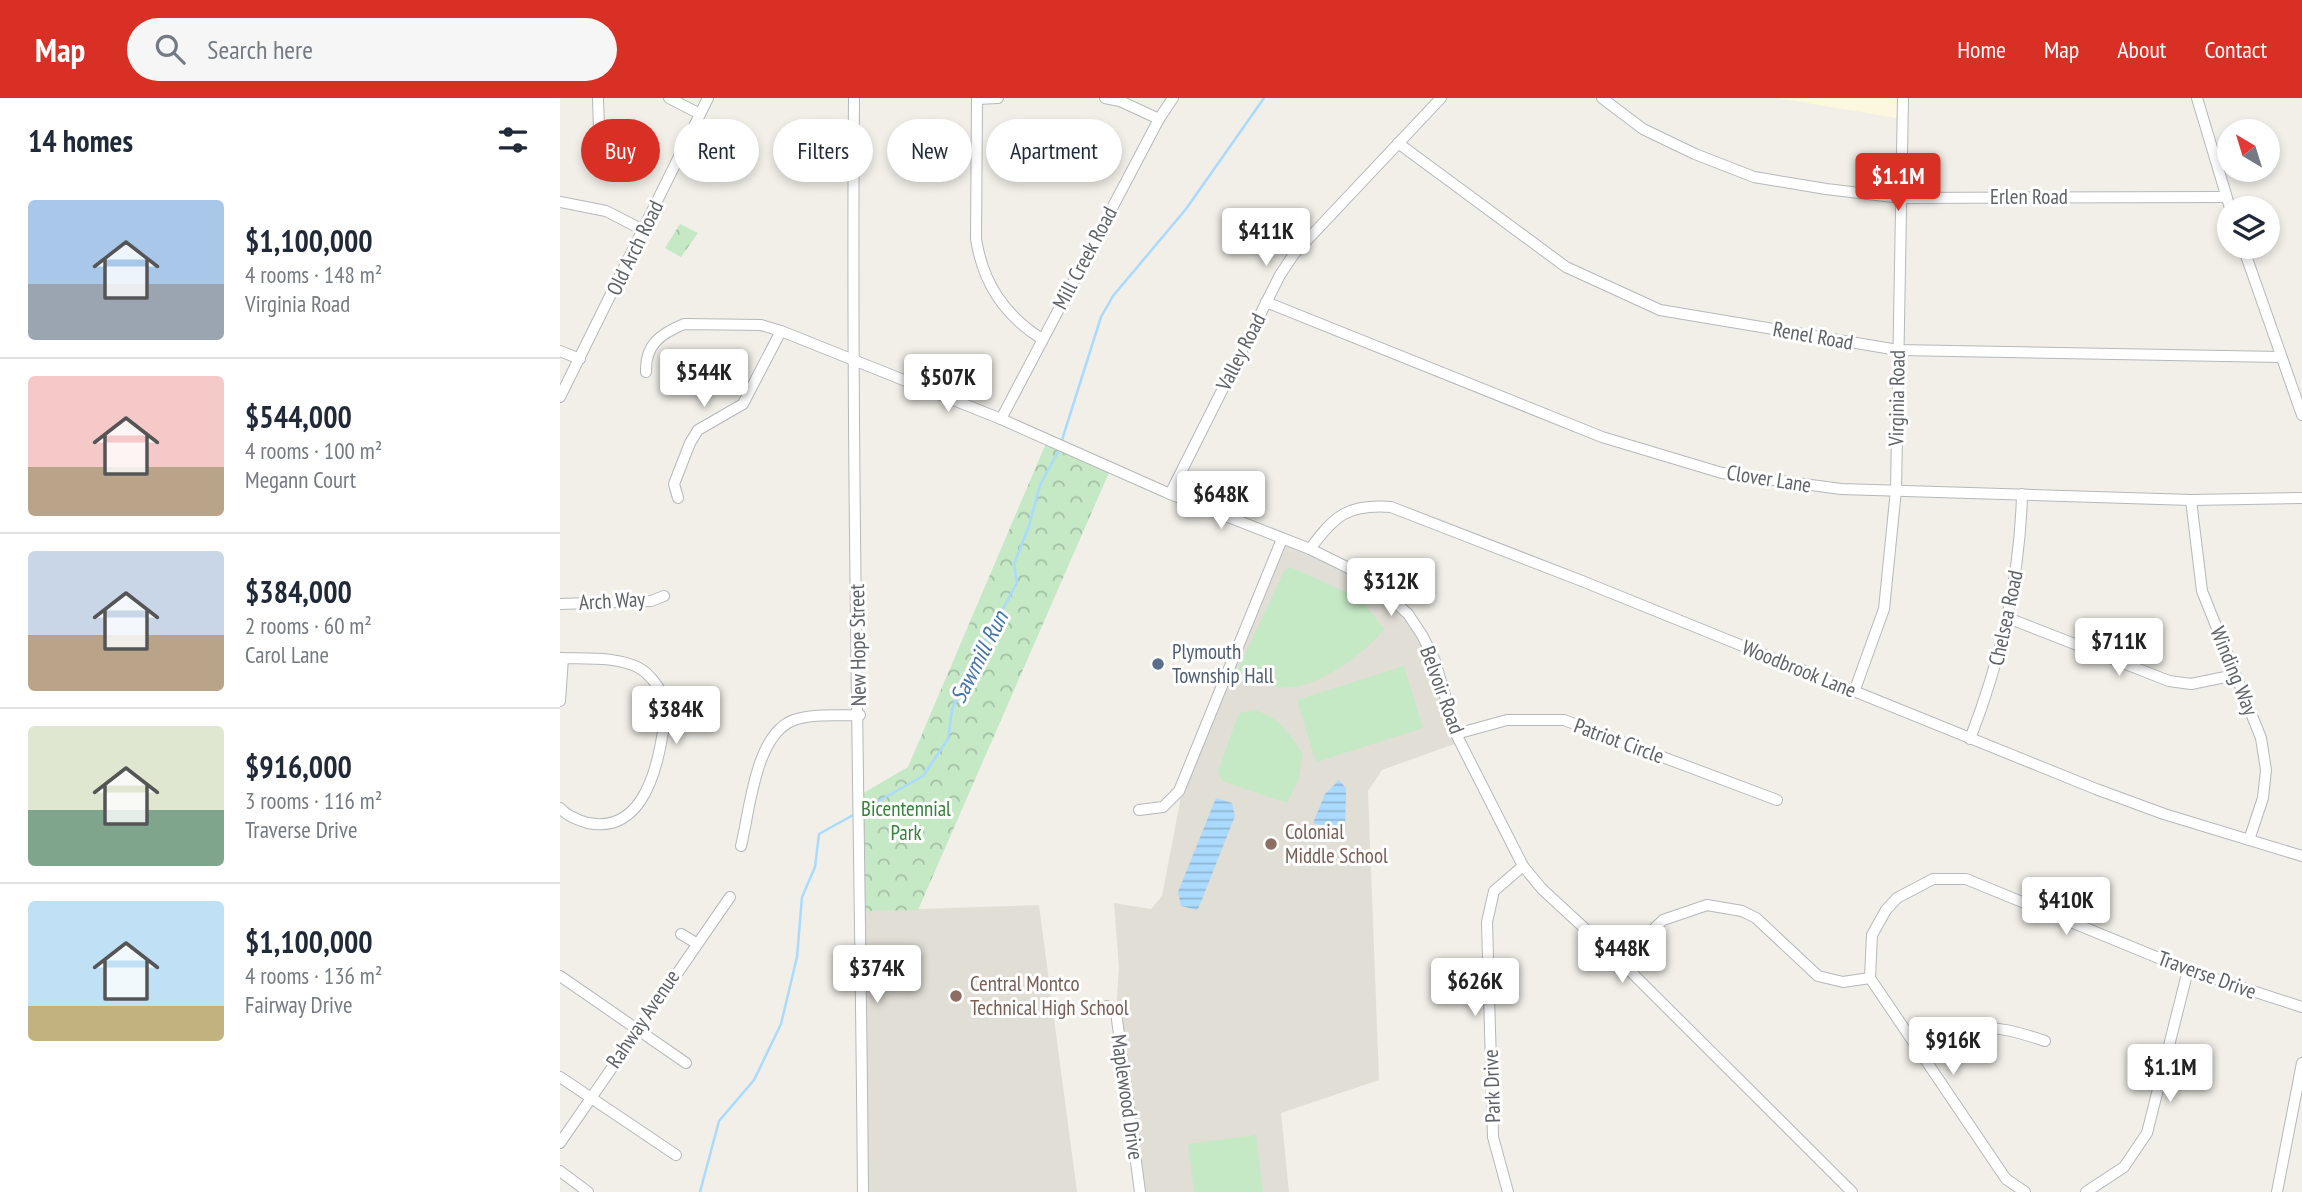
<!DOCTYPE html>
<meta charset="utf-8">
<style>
:root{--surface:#fff;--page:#f6f6f7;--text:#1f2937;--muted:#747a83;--line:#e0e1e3;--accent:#d93025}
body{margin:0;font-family:"PT Sans Narrow",sans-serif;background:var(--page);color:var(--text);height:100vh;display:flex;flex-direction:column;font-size:26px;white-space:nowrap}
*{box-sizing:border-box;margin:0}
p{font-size:23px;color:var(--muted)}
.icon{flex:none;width:38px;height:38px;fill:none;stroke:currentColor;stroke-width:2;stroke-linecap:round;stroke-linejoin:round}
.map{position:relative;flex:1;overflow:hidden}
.drawer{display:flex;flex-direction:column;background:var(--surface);width:560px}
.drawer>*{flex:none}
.banner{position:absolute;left:21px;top:21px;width:665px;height:63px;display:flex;gap:14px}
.needle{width:46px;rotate:322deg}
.controls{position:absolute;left:1657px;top:21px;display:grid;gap:14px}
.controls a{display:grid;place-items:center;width:63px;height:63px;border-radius:50%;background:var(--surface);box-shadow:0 4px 10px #0003;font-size:35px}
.price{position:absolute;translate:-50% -60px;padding:0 16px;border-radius:7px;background:#fff;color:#222;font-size:23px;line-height:46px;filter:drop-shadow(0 2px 4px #0008)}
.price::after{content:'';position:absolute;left:50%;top:42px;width:21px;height:16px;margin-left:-10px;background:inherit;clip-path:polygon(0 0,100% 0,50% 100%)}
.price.current{background:var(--accent);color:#fff}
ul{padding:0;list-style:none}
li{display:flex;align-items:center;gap:21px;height:175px;padding:0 28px}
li+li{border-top:2px solid var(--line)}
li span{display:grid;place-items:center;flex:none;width:196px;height:140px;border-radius:7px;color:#555}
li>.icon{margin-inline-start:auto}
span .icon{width:84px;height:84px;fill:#fffc;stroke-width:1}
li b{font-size:30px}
h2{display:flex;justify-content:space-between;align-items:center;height:84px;padding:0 28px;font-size:30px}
.pill{padding:0 24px;border-radius:32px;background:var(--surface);box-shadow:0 4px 10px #0003;font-size:24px;line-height:63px}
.pill.current{background:var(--accent);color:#fff}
header{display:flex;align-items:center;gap:42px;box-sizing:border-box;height:98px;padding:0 35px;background:var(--accent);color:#fff}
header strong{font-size:33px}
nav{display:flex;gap:38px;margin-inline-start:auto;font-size:24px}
.search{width:490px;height:63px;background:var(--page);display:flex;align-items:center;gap:18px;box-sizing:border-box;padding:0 24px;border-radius:38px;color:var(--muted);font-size:26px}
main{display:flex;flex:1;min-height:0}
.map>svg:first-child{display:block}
.commercial{fill:#fef7e0}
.education{fill:#e1ded6}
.grass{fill:#c5e8c5}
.park{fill:url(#park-crowns)}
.water{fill:url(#water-rules)}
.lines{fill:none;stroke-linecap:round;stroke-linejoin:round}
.stream{stroke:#aadaff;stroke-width:2.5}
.minor-casing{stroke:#b5b8bc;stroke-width:12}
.minor{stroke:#fff;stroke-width:10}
.service-dot{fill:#5c6f8a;stroke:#fff;stroke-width:2.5}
.education-dot{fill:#8d6e63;stroke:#fff;stroke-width:2.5}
.labels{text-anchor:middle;stroke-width:6;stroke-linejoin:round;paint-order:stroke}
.street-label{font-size:21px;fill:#5f6368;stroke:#fff}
.service-label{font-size:21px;fill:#4e5e75;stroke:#fff;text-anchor:start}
.park-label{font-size:21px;fill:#348238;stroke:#fff}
.education-label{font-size:21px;fill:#785e54;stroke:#fff;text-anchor:start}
.water-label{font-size:23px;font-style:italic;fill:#4174aa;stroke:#fff}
</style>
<header>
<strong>Map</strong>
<div class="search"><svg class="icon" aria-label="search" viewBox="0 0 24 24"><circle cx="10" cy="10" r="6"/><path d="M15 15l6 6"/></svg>Search here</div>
<nav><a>Home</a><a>Map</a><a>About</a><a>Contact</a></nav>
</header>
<main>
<section class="drawer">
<h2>14 homes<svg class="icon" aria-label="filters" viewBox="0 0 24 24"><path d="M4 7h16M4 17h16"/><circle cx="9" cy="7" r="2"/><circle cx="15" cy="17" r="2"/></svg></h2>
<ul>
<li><span style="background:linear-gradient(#a9c7e8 60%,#9aa5b1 0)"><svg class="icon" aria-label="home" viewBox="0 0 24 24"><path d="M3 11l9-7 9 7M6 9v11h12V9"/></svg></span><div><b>$1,100,000</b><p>4 rooms · 148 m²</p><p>Virginia Road</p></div></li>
<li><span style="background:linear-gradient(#f6c9c9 65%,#b9a48a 0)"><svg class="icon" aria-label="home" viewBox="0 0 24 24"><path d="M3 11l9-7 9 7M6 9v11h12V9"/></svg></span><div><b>$544,000</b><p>4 rooms · 100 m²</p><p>Megann Court</p></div></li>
<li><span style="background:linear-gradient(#c9d6e8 60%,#b9a48a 0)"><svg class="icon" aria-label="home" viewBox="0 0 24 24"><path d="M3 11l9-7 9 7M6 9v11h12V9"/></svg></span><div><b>$384,000</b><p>2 rooms · 60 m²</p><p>Carol Lane</p></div></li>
<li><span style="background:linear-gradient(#dfe7d0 60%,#7fa58c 0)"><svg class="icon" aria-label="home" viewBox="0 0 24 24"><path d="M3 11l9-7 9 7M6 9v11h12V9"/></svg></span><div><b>$916,000</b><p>3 rooms · 116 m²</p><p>Traverse Drive</p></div></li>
<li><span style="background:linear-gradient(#bfe0f5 75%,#c2b280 0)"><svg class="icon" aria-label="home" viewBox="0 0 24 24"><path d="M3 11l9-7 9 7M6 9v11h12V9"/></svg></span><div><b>$1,100,000</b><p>4 rooms · 136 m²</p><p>Fairway Drive</p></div></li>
</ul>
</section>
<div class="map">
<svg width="1742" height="1094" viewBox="0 0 1742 1094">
<defs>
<pattern id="park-crowns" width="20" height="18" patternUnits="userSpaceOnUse" patternTransform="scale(1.75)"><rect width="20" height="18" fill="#c5e8c5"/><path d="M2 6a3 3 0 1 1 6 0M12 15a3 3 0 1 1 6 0" fill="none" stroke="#a3c0a4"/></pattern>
<pattern id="water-rules" width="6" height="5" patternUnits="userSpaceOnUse" patternTransform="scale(1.75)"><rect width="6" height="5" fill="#aadaff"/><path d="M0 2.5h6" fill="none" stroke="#8eb4d2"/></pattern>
</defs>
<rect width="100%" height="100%" fill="#f1efe8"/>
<polygon class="commercial" points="1218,0 1343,0 1343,21"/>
<g class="education">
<polygon points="722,441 809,480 862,537 900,644 822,672 808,693 819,982 721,1015 729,1094 580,1094 556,914 559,870 554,805 591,811 602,798 625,678"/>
<polygon points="479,807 517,1094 303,1094 300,813"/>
</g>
<g class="grass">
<path d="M730,469l71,32 23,30c-16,22 -62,55 -90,58 -20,2 -41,-4 -60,-9l50,-107z"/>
<polygon points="844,568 863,630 756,664 737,602"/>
<path d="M694,612c26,7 34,23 49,44l-5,27 -11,22 -65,-22 -4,-10 21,-58z"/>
<polygon points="696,1037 703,1094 634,1094 628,1046"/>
</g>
<g class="park">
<polygon points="120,126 138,135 121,159 105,150"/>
<polygon points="487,343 551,370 358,812 300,813 300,697 348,669"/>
</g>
<g class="water">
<polygon points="779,682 786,690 785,736 753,725 765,696"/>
<polygon points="656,700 672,705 675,718 639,809 637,812 621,808 618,794"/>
</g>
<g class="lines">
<g class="stream">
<polyline points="501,345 541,219 553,198 626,111 704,0"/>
<polyline points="301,713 363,678 388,641 392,612 406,578 457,485 454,466 469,428 480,387 499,352"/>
<polyline points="140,1094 159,1023 194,982 221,926 237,859 242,799 255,769 259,736 295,716"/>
</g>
<g class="minor-casing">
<g id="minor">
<polyline points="109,0 140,16"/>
<path d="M294,0c-3,365 6,729 9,1094"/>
<path d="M417,0l-1,141c7,44 28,76 66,100"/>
<polyline points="545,0 560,3 599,21"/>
<polyline points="1042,0 1083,31 1135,56 1194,79 1266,91 1342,100 1666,99"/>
<polyline points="1637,0 1670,110"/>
<polyline points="417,1 438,0"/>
<polyline points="35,44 39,31 38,0"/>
<polyline points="838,45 1006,169 1100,212 1338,252 1719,259"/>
<polyline points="0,104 46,113 83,132"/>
<polyline points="1683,149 1742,317"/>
<polyline points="706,204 1042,339 1162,375 1281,391 1631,402 1742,400"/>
<polyline points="0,253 20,261"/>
<path d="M86,274c-1,-27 14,-38 38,-48l77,1 20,6 220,88 169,75 140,55 59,29 39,36 14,21 13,26 21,73 67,132 19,23 78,72 232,231"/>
<polyline points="0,299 148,0"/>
<polyline points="441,321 599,21 613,0"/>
<polyline points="610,396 720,177 734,156 881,0"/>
<polyline points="118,400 114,386 130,345 138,332 183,306 221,233"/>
<polyline points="1631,402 1642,493 1701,640 1706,672 1703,700 1689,742"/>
<path d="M750,451c25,-34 38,-45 81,-42l191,74 514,208 68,25 138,42"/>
<polyline points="0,506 91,503 104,498"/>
<polyline points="1448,520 1609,583 1631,586 1675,577"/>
<path d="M0,560c24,1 57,-2 79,10 11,6 22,21 26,33 3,13 -2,29 -4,42 -7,38 -24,90 -73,80 -11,-3 -21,-7 -28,-15"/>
<polyline points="1294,594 1324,511 1336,392 1343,0"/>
<polyline points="0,603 3,560"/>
<polyline points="896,636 947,622 1004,622 1217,702"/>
<path d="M1410,641c31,-80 50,-159 52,-245"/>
<polyline points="579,712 603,709 619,693 722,441"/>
<path d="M181,748c9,-36 14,-112 53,-126 20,-7 45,-4 66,-5"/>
<polyline points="121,836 136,845"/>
<polyline points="1060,863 1103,822 1147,807 1182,813 1196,820 1258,878 1283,884 1310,880"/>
<polyline points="0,878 126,965"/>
<polyline points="547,908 556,914 580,1094"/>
<path d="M1358,955c51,-31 71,-31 127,-12"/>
<polyline points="0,979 116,1057"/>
<polyline points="0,1045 170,799"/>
<polyline points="0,1073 28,1094"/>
<polyline points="948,1094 933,1039 927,824 934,793 963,768"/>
<polyline points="1465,1094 1446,1081 1310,880 1312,837 1326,812 1337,800 1373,781 1406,781 1628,872 1742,909"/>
<polyline points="1526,1094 1564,1069 1587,1035 1628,872"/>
<polyline points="1717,1094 1742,965"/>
</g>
</g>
<use href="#minor" class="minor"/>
</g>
<circle class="service-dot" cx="598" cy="566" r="7"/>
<g class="education-dot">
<circle cx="711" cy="746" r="7"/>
<circle cx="396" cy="898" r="7"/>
</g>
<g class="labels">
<g class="street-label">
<text x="1469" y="106">Erlen Road</text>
<text transform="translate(75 150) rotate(-64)" y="7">Old Arch Road</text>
<text transform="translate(525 160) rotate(-62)" y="7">Mill Creek Road</text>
<text transform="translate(1253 238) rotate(10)" y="7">Renel Road</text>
<text transform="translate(681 254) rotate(-63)" y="7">Valley Road</text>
<text transform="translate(1337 300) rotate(-89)" y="7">Virginia Road</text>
<text transform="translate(1209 381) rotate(9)" y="7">Clover Lane</text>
<text transform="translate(52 503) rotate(-3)" y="7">Arch Way</text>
<text transform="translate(1446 520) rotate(-78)" y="7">Chelsea Road</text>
<text transform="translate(298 547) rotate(-91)" y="7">New Hope Street</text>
<text transform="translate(1239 571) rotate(22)" y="7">Woodbrook Lane</text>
<text transform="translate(1674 573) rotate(68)" y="7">Winding Way</text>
<text transform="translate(882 592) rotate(70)" y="7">Belvoir Road</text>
<text transform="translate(1059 643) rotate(20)" y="7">Patriot Circle</text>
<text transform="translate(1647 877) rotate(20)" y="7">Traverse Drive</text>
<text transform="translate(83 921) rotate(-56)" y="7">Rahway Avenue</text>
<text transform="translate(932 988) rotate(-92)" y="7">Park Drive</text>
<text transform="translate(567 999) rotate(82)" y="7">Maplewood Drive</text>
</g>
<g class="service-label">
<text x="612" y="561">Plymouth<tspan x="612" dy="24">Township Hall</tspan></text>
</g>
<g class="park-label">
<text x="346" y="718">Bicentennial<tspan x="346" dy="24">Park</tspan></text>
</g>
<g class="education-label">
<text x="725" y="741">Colonial<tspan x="725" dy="24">Middle School</tspan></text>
<text x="410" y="893">Central Montco<tspan x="410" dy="24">Technical High School</tspan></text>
</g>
<g class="water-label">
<text transform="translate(419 559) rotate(-63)" y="8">Sawmill Run</text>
</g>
</g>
</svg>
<div class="controls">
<a><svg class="needle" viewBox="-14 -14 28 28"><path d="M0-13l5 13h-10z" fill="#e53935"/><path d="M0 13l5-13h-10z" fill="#747a83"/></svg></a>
<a><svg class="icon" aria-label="layers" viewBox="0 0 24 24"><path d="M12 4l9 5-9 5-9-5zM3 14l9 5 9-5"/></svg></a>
</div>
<b class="price current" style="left:1338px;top:115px">$1.1M</b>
<b class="price" style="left:706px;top:170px">$411K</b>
<b class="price" style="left:144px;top:311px">$544K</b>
<b class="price" style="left:388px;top:316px">$507K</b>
<b class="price" style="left:661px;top:433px">$648K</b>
<b class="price" style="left:831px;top:520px">$312K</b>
<b class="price" style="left:1559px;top:580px">$711K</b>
<b class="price" style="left:116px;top:648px">$384K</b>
<b class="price" style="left:1506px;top:839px">$410K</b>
<b class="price" style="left:1062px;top:887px">$448K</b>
<b class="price" style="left:317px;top:907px">$374K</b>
<b class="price" style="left:915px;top:920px">$626K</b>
<b class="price" style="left:1393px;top:979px">$916K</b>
<b class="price" style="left:1610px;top:1006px">$1.1M</b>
<div class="banner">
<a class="pill current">Buy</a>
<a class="pill">Rent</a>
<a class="pill">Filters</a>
<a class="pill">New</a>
<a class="pill">Apartment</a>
</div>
</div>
</main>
